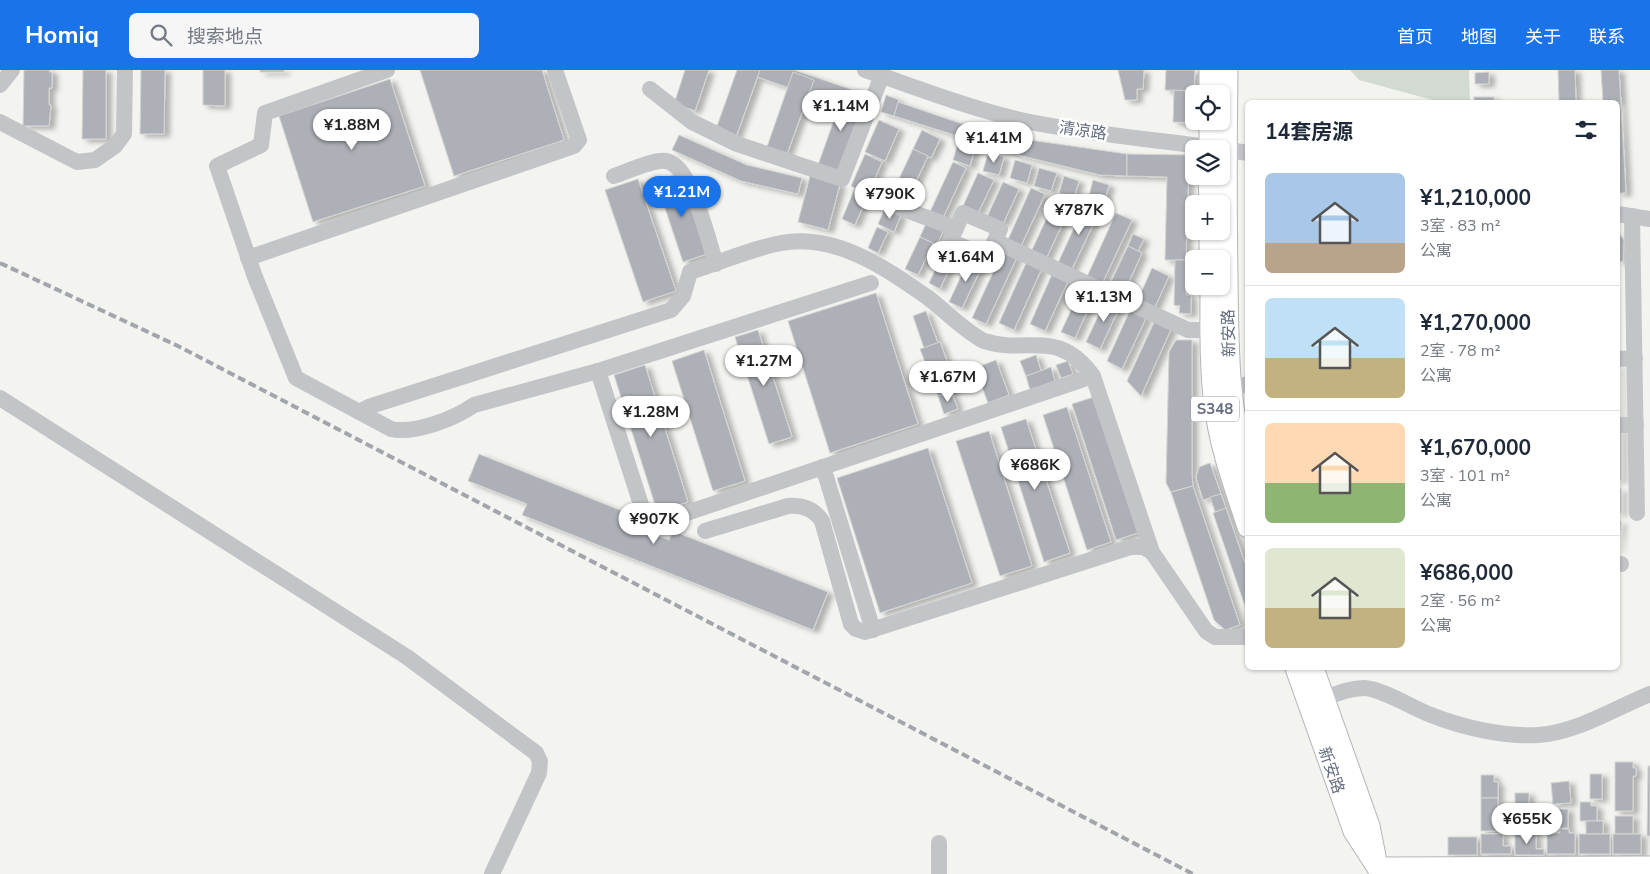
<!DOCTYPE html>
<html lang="zh">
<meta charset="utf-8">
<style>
:root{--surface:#fff;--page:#f6f6f7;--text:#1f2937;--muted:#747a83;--line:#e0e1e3;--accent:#1a73e8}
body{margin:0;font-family:"Nunito Sans","Noto Sans SC",sans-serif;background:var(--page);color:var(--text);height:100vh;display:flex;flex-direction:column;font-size:19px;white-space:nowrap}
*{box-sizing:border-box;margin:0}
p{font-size:16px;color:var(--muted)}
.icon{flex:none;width:28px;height:28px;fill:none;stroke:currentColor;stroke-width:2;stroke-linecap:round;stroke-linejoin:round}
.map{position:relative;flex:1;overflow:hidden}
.drawer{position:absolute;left:1245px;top:30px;width:375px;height:570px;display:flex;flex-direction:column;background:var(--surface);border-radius:8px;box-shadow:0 1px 4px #0004}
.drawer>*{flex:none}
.fabs{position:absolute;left:1185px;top:15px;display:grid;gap:10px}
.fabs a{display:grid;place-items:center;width:45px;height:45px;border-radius:8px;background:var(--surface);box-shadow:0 1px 4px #0004;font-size:25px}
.price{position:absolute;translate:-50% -42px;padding:0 11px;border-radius:18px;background:#fff;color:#222;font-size:16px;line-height:32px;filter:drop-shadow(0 1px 2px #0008)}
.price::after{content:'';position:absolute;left:50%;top:30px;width:15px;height:11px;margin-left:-8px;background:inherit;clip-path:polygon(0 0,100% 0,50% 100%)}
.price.on{background:var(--accent);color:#fff}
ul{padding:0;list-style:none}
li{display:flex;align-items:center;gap:15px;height:125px;padding:0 20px}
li+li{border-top:1px solid var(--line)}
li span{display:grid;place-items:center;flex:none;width:140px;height:100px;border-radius:8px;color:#555}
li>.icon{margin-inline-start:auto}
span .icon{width:60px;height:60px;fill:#fffc;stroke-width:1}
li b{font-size:21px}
h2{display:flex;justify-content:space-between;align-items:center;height:60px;padding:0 20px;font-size:21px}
header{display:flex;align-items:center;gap:30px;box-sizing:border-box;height:70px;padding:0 25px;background:var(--accent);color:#fff}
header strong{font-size:24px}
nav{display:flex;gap:28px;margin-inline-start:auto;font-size:18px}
.search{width:350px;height:45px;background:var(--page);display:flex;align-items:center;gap:12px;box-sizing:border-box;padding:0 18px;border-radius:8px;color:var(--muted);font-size:19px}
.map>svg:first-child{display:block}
.green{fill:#d3dad1}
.building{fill:#adb1b7;stroke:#d4d5d3;filter:url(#shadow)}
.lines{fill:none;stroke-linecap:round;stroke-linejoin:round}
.major-casing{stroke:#b2b5b9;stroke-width:23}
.minor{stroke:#c2c4c8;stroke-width:16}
.major{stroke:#fff;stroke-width:21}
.rail{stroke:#a2a5ac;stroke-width:4;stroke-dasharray:8 4;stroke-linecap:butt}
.labels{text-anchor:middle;stroke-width:5;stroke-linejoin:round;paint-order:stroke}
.shield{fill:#fff;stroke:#9299a5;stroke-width:1}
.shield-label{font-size:15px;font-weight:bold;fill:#646d7f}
.street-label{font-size:16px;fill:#646d7f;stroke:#fff}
</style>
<header>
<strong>Homiq</strong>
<div class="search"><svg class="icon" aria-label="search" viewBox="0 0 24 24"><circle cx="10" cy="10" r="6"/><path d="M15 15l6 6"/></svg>搜索地点</div>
<nav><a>首页</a><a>地图</a><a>关于</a><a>联系</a></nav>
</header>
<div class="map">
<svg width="1650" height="804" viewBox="0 0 1650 804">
<defs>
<filter id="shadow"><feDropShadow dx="5.5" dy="3" stdDeviation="2.5" flood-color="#0004"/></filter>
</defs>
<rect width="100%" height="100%" fill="#f3f4f0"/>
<polygon class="green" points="1350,0 1469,0 1470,32 1440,32 1359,10"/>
<g class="building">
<polygon points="24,0 50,0 49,2 52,2 52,18 49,18 49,35 51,35 49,56 23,56"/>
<polygon points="83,0 106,0 106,69 82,69"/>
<polygon points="141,0 165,0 164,64 140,64"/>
<polygon points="203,0 225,0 225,36 203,35"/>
<rect x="260" y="0" width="24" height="2"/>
<polygon points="420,0 542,0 564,70 454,106"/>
<polygon points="685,0 709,0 695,41 679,35 675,31"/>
<polygon points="737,0 794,0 868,25 862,43"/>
<polygon points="737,0 760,0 736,67 716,59"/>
<polygon points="1118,0 1144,0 1143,19 1137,19 1137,30 1125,30"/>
<polygon points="1166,0 1195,0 1194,21 1165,20"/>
<polygon points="1558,0 1575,0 1576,32 1559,32"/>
<polygon points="1601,0 1619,0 1626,123 1618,123 1618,32 1603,32"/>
<polygon points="793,2 814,10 787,84 767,77"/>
<polygon points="1489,2 1489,14 1475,14 1475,3"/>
<polygon points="390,9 425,116 313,152 279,46"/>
<polygon points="1174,20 1192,21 1192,53 1173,52"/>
<polygon points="844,22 865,29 839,102 818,95"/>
<polygon points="886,25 899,30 894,46 881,42"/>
<rect x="1474" y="27" width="20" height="5"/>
<polygon points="898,32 989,63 1023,69 1018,85 894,46"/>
<polygon points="879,50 899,59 885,91 865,82"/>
<polygon points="922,60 940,69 931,88 913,79"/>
<polygon points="679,65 747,95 802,108 798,124 741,111 672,80"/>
<polygon points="1023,69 1127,84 1127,106 1100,105 1018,85"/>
<polygon points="958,73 975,78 970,96 953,90"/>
<polygon points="913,79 928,86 904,137 889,130"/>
<polygon points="988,83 1004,87 999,105 983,101"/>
<polygon points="865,84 882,92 868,124 851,116"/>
<polygon points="1127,84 1189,85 1186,190 1165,190 1167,107 1127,106"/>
<polygon points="1015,90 1032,95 1027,113 1010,108"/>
<polygon points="953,92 966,98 942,150 929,144"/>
<polygon points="1039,98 1057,103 1051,121 1034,116"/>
<polygon points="680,103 707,184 683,192 656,111"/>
<polygon points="978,103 994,110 978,143 963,136"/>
<polygon points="810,106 840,114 828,160 798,152"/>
<polygon points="1064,106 1079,111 1074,128 1059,123"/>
<polygon points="638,109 676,221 643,232 605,120"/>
<polygon points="1093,110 1109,115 1104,134 1088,130"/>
<polygon points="1003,112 1019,119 1003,154 987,147"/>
<polygon points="855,118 868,124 855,155 842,149"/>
<polygon points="1031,118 1045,124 1020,178 1007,172"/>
<polygon points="1058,124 1073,131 1045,191 1030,184"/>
<polygon points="1086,132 1101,138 1071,201 1057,195"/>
<polygon points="885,138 901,145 894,162 878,154"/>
<polygon points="1116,143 1132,150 1101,216 1086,209"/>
<polygon points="928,149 945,157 937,175 920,167"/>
<polygon points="877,157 888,162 878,183 868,178"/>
<polygon points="1618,162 1624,170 1623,192 1618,191"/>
<polygon points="1133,164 1144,169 1138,181 1128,176"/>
<polygon points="920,167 933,173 918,205 905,199"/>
<polygon points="1128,176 1142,183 1122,227 1107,220"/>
<polygon points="946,177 957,182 940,219 929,213"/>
<polygon points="1003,181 1017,187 986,254 972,248"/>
<polygon points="970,187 983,194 962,238 949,232"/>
<polygon points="1175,190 1186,190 1186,225 1191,225 1191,244 1179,243 1180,236 1174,235"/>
<polygon points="1027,191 1042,198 1014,260 999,253"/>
<polygon points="1152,198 1169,206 1154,239 1137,232"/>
<polygon points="1053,202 1069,209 1045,261 1030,254"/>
<polygon points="1082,216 1096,222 1075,268 1061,262"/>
<polygon points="1248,217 1248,297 1246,297"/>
<polygon points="876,223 918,354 830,383 788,251"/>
<polygon points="1107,227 1121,234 1100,279 1086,272"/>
<polygon points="1131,238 1147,246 1122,299 1107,291"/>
<polygon points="926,241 938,273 924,278 913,246"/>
<polygon points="1155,250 1172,257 1141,326 1127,311"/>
<polygon points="758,260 792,367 769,374 735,267"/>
<polygon points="1176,270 1192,270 1192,406 1193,416 1171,422 1166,413 1169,282"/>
<polygon points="940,272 957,319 938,326 920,279"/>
<polygon points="704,280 745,411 713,421 672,291"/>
<polygon points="1036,285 1041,301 1026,306 1020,291"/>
<polygon points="996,290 1009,325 988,333 975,298"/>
<polygon points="1068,291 1073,304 1061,308 1056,295"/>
<rect x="1618" y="294" width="1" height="55"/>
<polygon points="645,295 688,432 657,441 614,305"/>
<polygon points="1051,297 1055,311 1030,320 1026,306"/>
<polygon points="951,321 958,339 944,344 938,326"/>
<polygon points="1094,327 1138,463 1116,470 1072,334"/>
<polygon points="1067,337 1111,472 1087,480 1043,345"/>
<polygon points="1026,349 1070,483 1044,492 1001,357"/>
<polygon points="1618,359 1621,359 1621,410 1618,411"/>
<polygon points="989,361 1032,496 1000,506 956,371"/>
<polygon points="928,378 972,513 880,543 837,408"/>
<polygon points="479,384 635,446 631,455 669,470 673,461 828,522 813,560 522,445 527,434 468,411"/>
<polygon points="1210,393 1221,424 1203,430 1196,407 1199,397"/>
<polygon points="1193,416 1240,555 1225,560 1214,550 1171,422"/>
<rect x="1618" y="419" width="3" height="24"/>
<polygon points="1221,424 1226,438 1215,442 1210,427"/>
<polygon points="1226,438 1248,502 1248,545 1213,443"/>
<polygon points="1618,451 1621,452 1618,480"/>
<polygon points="1615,692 1633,692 1633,698 1636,698 1636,706 1633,706 1633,741 1615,741"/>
<polygon points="1648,696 1650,696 1650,766 1647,766"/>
<rect x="1590" y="704" width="12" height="25"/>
<polygon points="1481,705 1494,705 1494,712 1498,712 1498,728 1481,728"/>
<polygon points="1569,711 1571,733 1553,734 1551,713"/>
<rect x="1515" y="723" width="14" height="17"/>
<rect x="1481" y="728" width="17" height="33"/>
<polygon points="1580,732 1591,732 1591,736 1597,736 1597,751 1580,751"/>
<rect x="1552" y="739" width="16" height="19"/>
<rect x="1516" y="743" width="18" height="19"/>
<rect x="1615" y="746" width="18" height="18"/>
<rect x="1586" y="751" width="17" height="13"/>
<polygon points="1560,759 1569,759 1569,763 1575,763 1575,784 1547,784 1547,763 1560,763"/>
<polygon points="1481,764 1503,764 1503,776 1511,776 1511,784 1481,784"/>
<polygon points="1515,764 1536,764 1536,779 1544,779 1544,785 1515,785"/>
<rect x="1579" y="764" width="31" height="20"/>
<rect x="1613" y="764" width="28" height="20"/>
<rect x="1448" y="767" width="29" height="18"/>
</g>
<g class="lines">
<g class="major-casing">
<g id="major">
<path d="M1227,0c-1,70 -1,139 0,209 1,67 0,131 21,196"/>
<polyline points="1210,24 1210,0"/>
<polyline points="1210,79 1210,51"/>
<polyline points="1209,106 1210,134"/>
<polyline points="1210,161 1210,189"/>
<path d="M1211,216c0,40 -1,80 4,119 5,42 20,82 33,122"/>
<polyline points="1296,598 1354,761 1378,798"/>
<polyline points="1313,598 1369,756 1375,786"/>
<polyline points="1378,798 1650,797"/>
</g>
</g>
<g class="minor">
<path d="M387,0l-122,43 -4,32 -44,21 38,111 41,101 95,51c24,5 63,-10 83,-24l124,-34 273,-88"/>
<path d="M865,0c53,18 106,39 160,51 73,15 149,20 223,32"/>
<polyline points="0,15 12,0"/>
<polyline points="650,19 692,52 737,74 842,109 882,5"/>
<polyline points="0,52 77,92 95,90 115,76 124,64 125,0"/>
<path d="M614,106c12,-4 40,-17 52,-15 26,4 42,80 50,103"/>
<path d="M884,131c24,11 47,17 72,28"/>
<polygon points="963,143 1000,159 988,187 950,171"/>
<polyline points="1618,144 1650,149"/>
<polyline points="1632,146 1637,443"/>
<polyline points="995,171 1188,260 1211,260"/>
<polyline points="248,188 574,76 579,70 555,0"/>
<polyline points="1618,289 1635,288"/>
<polyline points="598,301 645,447 657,453 1093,306"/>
<polyline points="1229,319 1248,314"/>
<polyline points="0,328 407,587 536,683 540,691 539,703 492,804"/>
<path d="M359,342l12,-6 300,-96 12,-14 7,-24c29,-9 60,-23 91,-29 54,-10 103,24 146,54 19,14 36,33 57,44 45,14 73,-14 109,35l59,176 54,79 9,6h33"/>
<polyline points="1618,355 1636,355"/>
<polyline points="823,397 873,560"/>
<path d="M705,461l83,-25c15,-1 26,3 34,15l29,103 5,5 9,3 266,-85h12l9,5"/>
<polyline points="1618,494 1621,494"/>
<path d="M1324,629c13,-6 26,-11 40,-11 16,0 51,21 67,27 33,13 73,22 108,20 39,-3 76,-27 111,-41"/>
<polyline points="939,773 939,804"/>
</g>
<use href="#major" class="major"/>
<polyline class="rail" points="0,193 178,276 1193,804"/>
</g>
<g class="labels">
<rect class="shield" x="1191" y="326.5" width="48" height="25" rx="4"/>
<g class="shield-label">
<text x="1215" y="344">S348</text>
</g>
<g class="street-label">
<text transform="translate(1083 60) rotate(8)" y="6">清凉路</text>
<text transform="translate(1228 263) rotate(-91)" y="6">新安路</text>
<text transform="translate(1332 700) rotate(71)" y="6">新安路</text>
</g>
</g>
</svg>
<div class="fabs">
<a><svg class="icon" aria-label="locate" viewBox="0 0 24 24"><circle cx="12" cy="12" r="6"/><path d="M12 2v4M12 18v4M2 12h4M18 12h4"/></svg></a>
<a><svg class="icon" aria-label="layers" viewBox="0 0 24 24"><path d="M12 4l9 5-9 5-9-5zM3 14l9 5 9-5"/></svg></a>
<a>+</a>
<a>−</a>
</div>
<b class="price" style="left:841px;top:62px">¥1.14M</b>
<b class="price" style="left:352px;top:81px">¥1.88M</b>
<b class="price" style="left:994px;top:94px">¥1.41M</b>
<b class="price on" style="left:682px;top:148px">¥1.21M</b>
<b class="price" style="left:890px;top:150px">¥790K</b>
<b class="price" style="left:1079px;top:166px">¥787K</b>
<b class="price" style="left:966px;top:213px">¥1.64M</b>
<b class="price" style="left:1104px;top:253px">¥1.13M</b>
<b class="price" style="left:764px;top:317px">¥1.27M</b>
<b class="price" style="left:948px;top:333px">¥1.67M</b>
<b class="price" style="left:651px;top:368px">¥1.28M</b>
<b class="price" style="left:1035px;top:421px">¥686K</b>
<b class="price" style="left:654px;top:475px">¥907K</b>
<b class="price" style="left:1527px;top:775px">¥655K</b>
<section class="drawer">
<h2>14套房源<svg class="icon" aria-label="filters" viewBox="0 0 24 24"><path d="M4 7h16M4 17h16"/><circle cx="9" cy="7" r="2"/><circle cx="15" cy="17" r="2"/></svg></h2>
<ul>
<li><span style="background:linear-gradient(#a9c7e8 70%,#b9a48a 0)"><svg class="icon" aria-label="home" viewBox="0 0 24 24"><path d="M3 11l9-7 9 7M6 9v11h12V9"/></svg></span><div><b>¥1,210,000</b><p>3室 · 83 m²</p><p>公寓</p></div></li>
<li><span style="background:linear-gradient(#bfe0f5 60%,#c2b280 0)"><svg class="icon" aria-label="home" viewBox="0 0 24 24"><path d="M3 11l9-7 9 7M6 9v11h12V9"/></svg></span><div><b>¥1,270,000</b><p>2室 · 78 m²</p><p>公寓</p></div></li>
<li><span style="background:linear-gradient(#ffd9b3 60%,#8fb573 0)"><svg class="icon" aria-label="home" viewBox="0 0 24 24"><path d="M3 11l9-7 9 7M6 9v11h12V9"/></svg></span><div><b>¥1,670,000</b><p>3室 · 101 m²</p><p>公寓</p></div></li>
<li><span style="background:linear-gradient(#dfe7d0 60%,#c2b280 0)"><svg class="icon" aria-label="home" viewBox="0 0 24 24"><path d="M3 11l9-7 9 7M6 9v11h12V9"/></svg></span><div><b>¥686,000</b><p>2室 · 56 m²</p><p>公寓</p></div></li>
</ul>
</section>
</div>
